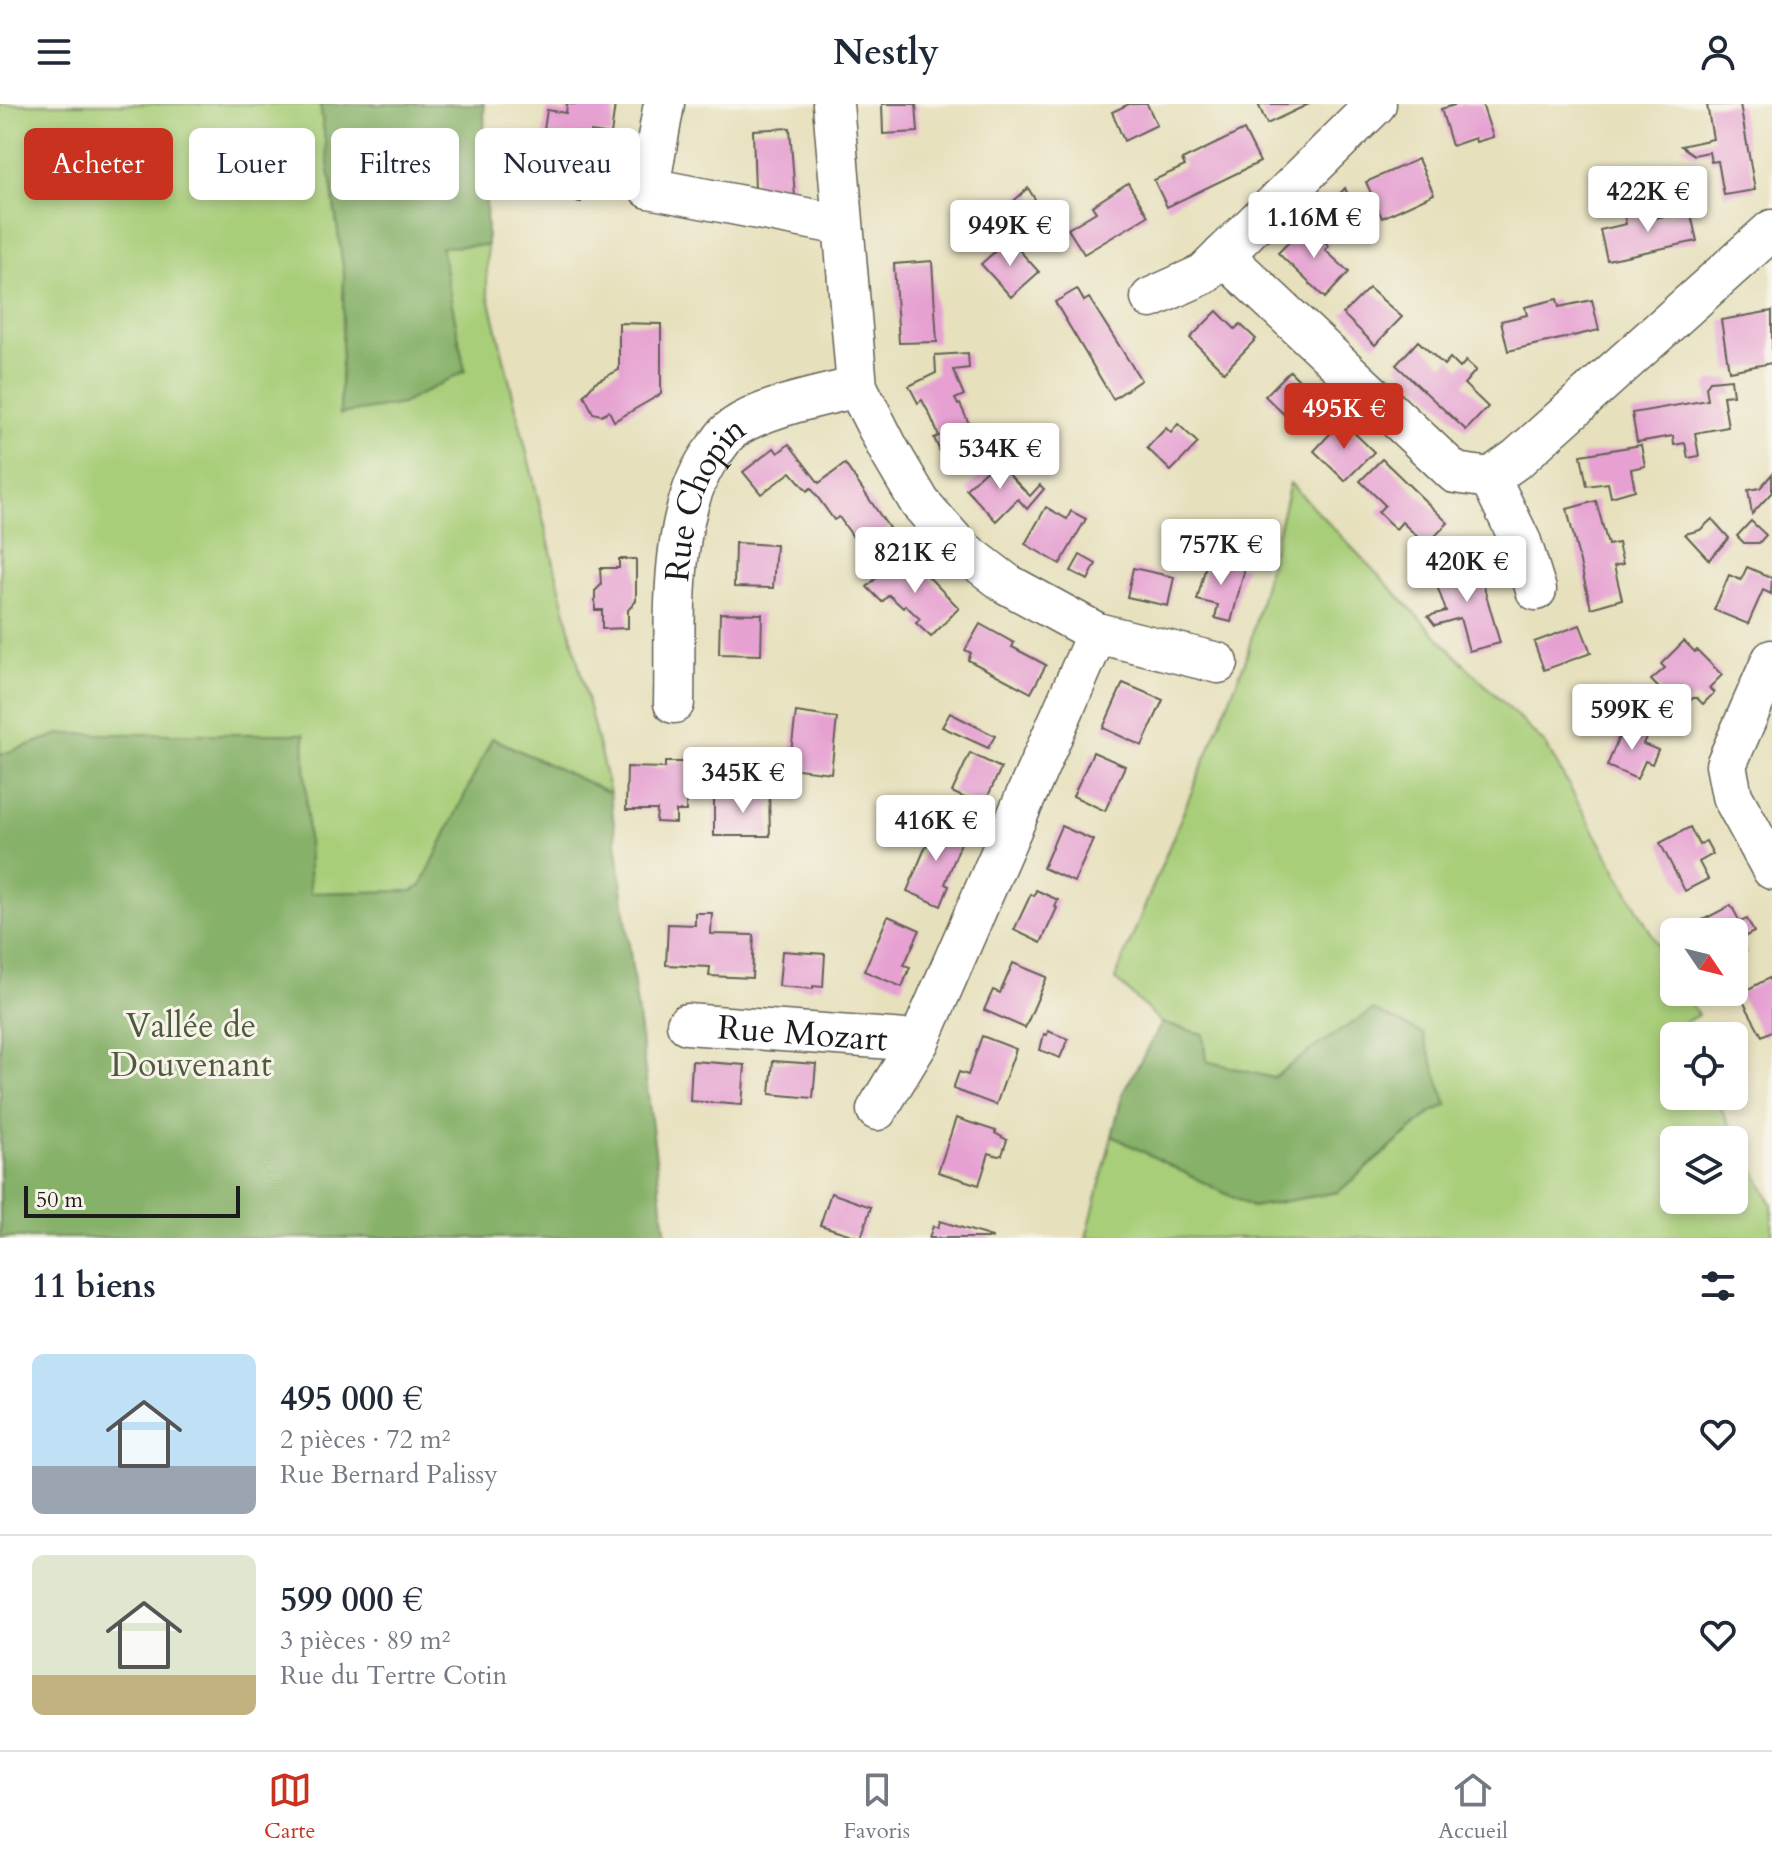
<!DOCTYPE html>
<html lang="fr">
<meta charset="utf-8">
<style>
:root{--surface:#fff;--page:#f2f2f3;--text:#1f2937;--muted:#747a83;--line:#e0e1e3;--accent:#c8321e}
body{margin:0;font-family:Cardo,serif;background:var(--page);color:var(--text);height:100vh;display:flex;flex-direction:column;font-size:30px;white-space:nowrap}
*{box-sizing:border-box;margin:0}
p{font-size:26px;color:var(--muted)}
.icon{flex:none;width:44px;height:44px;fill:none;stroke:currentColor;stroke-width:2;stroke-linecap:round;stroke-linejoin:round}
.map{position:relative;height:1134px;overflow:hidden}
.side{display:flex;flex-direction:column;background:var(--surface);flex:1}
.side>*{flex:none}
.guide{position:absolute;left:24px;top:24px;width:800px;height:72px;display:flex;gap:16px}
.needle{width:52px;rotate:125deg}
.controls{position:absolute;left:1660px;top:814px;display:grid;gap:16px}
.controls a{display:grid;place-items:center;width:88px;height:88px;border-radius:12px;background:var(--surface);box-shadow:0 4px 12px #0003;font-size:40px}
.scale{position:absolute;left:24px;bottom:20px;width:216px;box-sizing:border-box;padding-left:8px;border:4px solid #1c1c1c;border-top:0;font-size:22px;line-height:28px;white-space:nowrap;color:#1c1c1c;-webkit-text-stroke:6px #f7f3e8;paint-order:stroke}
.price{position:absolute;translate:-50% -68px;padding:0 18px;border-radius:8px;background:#fff;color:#222;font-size:26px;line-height:52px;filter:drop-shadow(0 2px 4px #0008)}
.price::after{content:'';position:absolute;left:50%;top:48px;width:24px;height:18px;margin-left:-12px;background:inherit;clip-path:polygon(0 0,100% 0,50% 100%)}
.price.active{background:var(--accent);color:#fff}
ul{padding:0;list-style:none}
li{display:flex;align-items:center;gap:24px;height:200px;padding:0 32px}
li+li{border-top:2px solid var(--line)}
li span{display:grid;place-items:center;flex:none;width:224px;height:160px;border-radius:12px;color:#555}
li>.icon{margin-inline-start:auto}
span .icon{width:96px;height:96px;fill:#fffc;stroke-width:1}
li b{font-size:34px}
h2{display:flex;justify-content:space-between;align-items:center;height:96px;padding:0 32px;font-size:34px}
.chip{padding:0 28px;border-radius:12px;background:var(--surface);box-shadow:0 4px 12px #0003;font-size:28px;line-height:72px}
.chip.active{background:var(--accent);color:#fff}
header{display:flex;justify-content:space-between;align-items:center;height:104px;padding:0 32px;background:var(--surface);font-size:36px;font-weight:700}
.tabs{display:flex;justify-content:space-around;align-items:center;height:112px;border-top:2px solid var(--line);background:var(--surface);font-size:22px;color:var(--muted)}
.tabs a{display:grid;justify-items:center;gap:4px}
.tabs .active{color:var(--accent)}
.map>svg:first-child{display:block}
.green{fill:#a8ce79;stroke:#62754a;stroke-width:2;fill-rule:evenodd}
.forest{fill:#86b169;stroke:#516642;stroke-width:2}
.building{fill:#e6a1d2}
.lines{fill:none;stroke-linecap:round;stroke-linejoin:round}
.minor-casing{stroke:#636154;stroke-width:43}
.minor{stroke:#fff;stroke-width:40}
.labels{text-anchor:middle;stroke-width:6;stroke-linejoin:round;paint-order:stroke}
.street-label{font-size:34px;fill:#1c1c1c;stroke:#f7f3e8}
.park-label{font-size:34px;fill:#4d5a3d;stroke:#f7f3e8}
</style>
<header><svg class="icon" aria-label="menu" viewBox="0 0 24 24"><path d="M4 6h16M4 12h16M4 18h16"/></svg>Nestly<svg class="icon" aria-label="person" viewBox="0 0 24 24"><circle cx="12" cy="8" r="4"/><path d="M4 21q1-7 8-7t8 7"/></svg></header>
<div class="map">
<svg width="1772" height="1134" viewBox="0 0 1772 1134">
<rect width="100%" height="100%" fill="#f7f3e8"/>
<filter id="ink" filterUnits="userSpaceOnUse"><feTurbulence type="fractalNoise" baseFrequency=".0125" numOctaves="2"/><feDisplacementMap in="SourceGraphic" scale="16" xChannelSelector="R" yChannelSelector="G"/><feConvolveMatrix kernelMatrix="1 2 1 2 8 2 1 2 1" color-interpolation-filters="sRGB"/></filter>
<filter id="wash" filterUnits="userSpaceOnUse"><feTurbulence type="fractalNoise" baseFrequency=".006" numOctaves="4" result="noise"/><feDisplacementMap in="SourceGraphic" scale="32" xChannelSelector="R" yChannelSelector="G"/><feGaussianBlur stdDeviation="1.8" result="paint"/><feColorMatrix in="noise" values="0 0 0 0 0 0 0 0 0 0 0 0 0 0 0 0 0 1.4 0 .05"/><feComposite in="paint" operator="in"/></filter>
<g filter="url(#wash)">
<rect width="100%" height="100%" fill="#e6e0bc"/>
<g class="green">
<polygon points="0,0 320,0 344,170 341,309 441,142 487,141 487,185 610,689 493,634 422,782 412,787 310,789 60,630 0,651"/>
<path d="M1290,379l168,175 88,87 128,229v18h10l14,23 -21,12 4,9h-7v60h40l58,108v34h-686l26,-102 140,71 86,-15 94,-79 15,-8 -126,-62 -48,35 -67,-17 -3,-27 -41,-11 -47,-44 131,-320zM1674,1036h60v60h-60z"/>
</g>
<g class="forest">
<polygon points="320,0 484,0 487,141 441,143 465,267 402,300 340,310 344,170"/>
<polygon points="60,630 304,630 310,789 412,787 421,782 492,634 610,689 666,1134 0,1134 0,651"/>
<polygon points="1373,906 1423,930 1447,1001 1431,1009 1338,1088 1252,1103 1112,1032 1123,988 1162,919 1203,930 1206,957 1273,974 1321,939"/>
</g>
<g id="blocks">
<g class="building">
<polygon points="567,0 615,0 611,31 591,28 581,98 534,91 547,6 566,9"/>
<polygon points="882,0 916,0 918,28 883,30"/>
<polygon points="1129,0 1147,0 1157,21 1124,37 1112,8"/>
<polygon points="1258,0 1309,0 1267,20"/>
<polygon points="1458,0 1482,0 1493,33 1476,38 1475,34 1452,42 1441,5"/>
<polygon points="1740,0 1755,86 1724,91 1718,57 1711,58 1709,48 1694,51 1681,42 1713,35 1707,1"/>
<polygon points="790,24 795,93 755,87 753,26"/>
<polygon points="1244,26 1260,58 1167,103 1154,76 1185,62 1182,56"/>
<polygon points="1418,55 1434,90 1382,114 1366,78"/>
<polygon points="1128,79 1148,112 1084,150 1068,125 1096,108 1092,102"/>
<polygon points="1028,84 1041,105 1022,122 1006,104"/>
<polygon points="1345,84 1356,110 1346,121 1327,104"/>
<polygon points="1653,105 1655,114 1690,106 1697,137 1607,156 1600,126 1626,120 1624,111"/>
<polygon points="1307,120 1312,125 1315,121 1327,132 1323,136 1329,142 1325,146 1349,168 1325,194 1278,149"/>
<polygon points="1009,135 1039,168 1011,193 981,160"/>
<polygon points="932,157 937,238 899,239 894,160"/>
<polygon points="1369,184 1402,213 1375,241 1343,210"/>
<polygon points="1077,185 1084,197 1089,194 1141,276 1113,295 1055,198"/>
<polygon points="1557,195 1559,203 1592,196 1599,226 1508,247 1501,217 1527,211 1525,203"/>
<polygon points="1217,207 1235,225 1240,220 1256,235 1224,268 1190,234"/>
<polygon points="1772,207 1772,259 1729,267 1721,216"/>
<polygon points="619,219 661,220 661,290 614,317 609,307 601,311 593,309 584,291 595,278 619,266"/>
<polygon points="1418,237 1444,261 1450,254 1460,264 1466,257 1476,266 1464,280 1488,303 1466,326 1396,261"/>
<polygon points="968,249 969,264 953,266 964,291 955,295 958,301 960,300 977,337 943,354 934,334 939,332 931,313 922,296 918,299 909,282 936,269 935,251"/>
<polygon points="1290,267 1318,295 1294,320 1265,292"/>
<polygon points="1731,275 1733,291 1723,292 1728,323 1695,329 1699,352 1688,354 1685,339 1674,341 1673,332 1637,338 1632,309 1708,296 1706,283 1710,277"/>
<polygon points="1342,317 1374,348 1345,377 1314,347"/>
<polygon points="1178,320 1198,339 1171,367 1147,344 1166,324 1171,329"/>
<polygon points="789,340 819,379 845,360 889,424 861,444 839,413 834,416 811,384 807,387 791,368 761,390 743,368 774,344 778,349"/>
<polygon points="1641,341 1645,362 1631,365 1635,386 1611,393 1608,379 1587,382 1581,351"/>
<polygon points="1382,355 1448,419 1426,441 1402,418 1396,425 1387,417 1378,408 1385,401 1360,377"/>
<polygon points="996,357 1030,392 1040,381 1044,385 1027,405 1018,395 996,417 966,385"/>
<polygon points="1772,370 1772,388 1752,410 1748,386 1760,384"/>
<polygon points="1596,397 1608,441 1618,439 1620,448 1623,460 1614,462 1622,495 1591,504 1567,405"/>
<polygon points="1046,403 1067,415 1071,407 1086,415 1060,460 1025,440"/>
<polygon points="1712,415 1729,434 1709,456 1685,430 1700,426"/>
<polygon points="1751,417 1766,431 1759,439 1744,439 1737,432"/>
<polygon points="735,439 776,441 773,484 734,483"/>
<polygon points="1080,451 1096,460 1088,476 1071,467"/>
<polygon points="1475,452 1500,539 1469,547 1460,514 1435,521 1428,512 1446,507 1436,479 1448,475 1444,461"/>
<polygon points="1208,454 1245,464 1231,518 1215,514 1218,501 1197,496"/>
<polygon points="619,455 636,455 636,497 628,506 628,524 602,525 602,506 595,506 595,487 601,481 600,464 619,464"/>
<polygon points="896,455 909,468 916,460 959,504 931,533 916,519 920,515 905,501 903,504 889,491 882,498 867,483"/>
<polygon points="1747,463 1772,474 1771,490 1763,486 1748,520 1714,506 1729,471 1741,476"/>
<polygon points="1133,464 1174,473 1168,502 1127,493"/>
<polygon points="720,509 762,510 761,551 719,550"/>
<polygon points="980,520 1014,539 1012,543 1046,561 1031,589 968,556 971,549 965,546"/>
<polygon points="1580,521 1591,549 1544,566 1534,538"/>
<polygon points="1684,537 1695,548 1697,546 1722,571 1709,584 1714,589 1703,600 1697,594 1693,594 1680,606 1651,576 1665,564 1661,560"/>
<polygon points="1123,579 1163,596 1142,642 1103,624"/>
<polygon points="796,608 837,614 831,669 789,664"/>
<polygon points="950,609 995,632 988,644 942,623"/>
<polygon points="1625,618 1648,628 1643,640 1658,646 1652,660 1645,657 1637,675 1607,662"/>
<polygon points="1093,648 1125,662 1105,707 1073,692"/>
<polygon points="970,649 1001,664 983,703 952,688"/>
<polygon points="665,658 687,658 686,707 676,707 676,719 656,718 657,706 626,706 627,663 665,664"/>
<polygon points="732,687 769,687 770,732 714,732 714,694 732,694"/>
<polygon points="930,715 964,731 945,780 949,782 941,802 907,787 928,737 922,734"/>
<polygon points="1061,722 1093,736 1074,778 1043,764"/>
<polygon points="1690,723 1699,741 1706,737 1713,750 1699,758 1708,775 1685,787 1660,739"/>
<polygon points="1036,786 1058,796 1055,803 1057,804 1041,839 1014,826 1031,790 1034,792"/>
<polygon points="1731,801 1740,818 1747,815 1754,828 1740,835 1746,847 1734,853 1734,828 1707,828 1701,817"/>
<polygon points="695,809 712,809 711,830 754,831 752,874 709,872 710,863 666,861 668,820 695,821"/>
<polygon points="888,812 920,826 904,861 910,863 902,883 864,867"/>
<polygon points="782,847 825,850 823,883 813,882 813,885 779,882"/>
<polygon points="1013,859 1047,873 1025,924 984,906 993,886 1000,889"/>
<polygon points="1769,874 1772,879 1772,927 1762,932 1739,890"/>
<polygon points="1048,927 1068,935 1060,954 1040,946 1044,930 1047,931"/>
<polygon points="982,932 1016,945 996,1001 953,985 959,968 968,971"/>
<polygon points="692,957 745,961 742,1001 690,997"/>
<polygon points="773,957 816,960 813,994 770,990"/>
<polygon points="956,1014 996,1027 995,1029 1007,1036 1002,1051 998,1052 989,1049 979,1081 938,1068"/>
<polygon points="831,1089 871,1103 861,1134 820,1121"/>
<polygon points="940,1117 992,1133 992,1134 929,1134 933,1122 938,1124"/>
</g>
</g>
</g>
<g filter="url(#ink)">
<use href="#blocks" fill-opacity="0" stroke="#636154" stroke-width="2"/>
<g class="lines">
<g class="minor-casing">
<g id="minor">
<polyline points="664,0 649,84 842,121"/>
<polyline points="833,0 857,283 890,348 920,399 961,445 1007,480 1097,529 1218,559"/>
<polyline points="1223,151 1455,369 1490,374 1518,354 1772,126"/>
<polyline points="1151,194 1204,170 1376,0"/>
<polyline points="1490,374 1521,438 1536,486"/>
<polyline points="1772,556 1726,661 1732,692 1772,765"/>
<path id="s1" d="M674,599c2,-77 -8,-192 41,-254 5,-6 10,-15 16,-19 30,-23 89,-33 126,-43"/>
<path id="s2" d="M687,920l232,17"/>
<polyline points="877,1006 919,937 1097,529"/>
</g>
</g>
<use href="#minor" class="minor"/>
</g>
</g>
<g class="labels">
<g class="street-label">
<text dy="12" stroke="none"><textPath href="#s1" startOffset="210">Rue Chopin</textPath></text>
<text dy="12" stroke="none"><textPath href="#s2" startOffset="116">Rue Mozart</textPath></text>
</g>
<g class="park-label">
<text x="191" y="933">Vallée de<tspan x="191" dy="39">Douvenant</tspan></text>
</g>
</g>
</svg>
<div class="controls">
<a><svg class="needle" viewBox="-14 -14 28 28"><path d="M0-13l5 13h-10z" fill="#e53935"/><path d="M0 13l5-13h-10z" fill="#747a83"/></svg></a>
<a><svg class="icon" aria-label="locate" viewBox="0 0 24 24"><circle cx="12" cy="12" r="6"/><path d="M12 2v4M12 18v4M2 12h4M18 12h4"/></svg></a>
<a><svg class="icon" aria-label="layers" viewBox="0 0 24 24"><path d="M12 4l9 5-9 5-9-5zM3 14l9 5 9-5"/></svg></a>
</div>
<div class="scale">50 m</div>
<b class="price" style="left:1648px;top:130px">422K €</b>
<b class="price" style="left:1314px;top:156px">1.16M €</b>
<b class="price" style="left:1010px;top:164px">949K €</b>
<b class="price active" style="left:1344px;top:347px">495K €</b>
<b class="price" style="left:1000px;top:387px">534K €</b>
<b class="price" style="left:1221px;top:483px">757K €</b>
<b class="price" style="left:915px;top:491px">821K €</b>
<b class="price" style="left:1467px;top:500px">420K €</b>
<b class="price" style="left:1632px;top:648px">599K €</b>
<b class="price" style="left:743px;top:711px">345K €</b>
<b class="price" style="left:936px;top:759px">416K €</b>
<div class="guide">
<a class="chip active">Acheter</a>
<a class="chip">Louer</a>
<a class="chip">Filtres</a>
<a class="chip">Nouveau</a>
</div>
</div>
<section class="side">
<h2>11 biens<svg class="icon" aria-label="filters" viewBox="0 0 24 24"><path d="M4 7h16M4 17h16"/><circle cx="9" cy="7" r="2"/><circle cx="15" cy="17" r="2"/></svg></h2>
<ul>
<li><span style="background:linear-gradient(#bfe0f5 70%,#9aa5b1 0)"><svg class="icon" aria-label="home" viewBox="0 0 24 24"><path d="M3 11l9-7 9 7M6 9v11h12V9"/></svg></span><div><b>495 000 €</b><p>2 pièces · 72 m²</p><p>Rue Bernard Palissy</p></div><svg class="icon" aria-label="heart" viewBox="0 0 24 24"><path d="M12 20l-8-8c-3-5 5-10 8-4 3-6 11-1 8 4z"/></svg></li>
<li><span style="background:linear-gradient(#dfe7d0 75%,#c2b280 0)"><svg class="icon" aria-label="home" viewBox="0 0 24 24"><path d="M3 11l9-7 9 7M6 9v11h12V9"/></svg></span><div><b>599 000 €</b><p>3 pièces · 89 m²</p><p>Rue du Tertre Cotin</p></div><svg class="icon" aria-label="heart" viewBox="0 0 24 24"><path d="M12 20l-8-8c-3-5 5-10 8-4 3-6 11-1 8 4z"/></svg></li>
</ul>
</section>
<nav class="tabs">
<a class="active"><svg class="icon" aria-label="map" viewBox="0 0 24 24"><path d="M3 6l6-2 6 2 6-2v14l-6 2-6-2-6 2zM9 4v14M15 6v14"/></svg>Carte</a>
<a><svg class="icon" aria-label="saved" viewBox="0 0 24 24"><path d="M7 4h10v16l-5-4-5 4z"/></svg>Favoris</a>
<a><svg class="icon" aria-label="home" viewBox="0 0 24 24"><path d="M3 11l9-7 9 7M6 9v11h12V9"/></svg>Accueil</a>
</nav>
